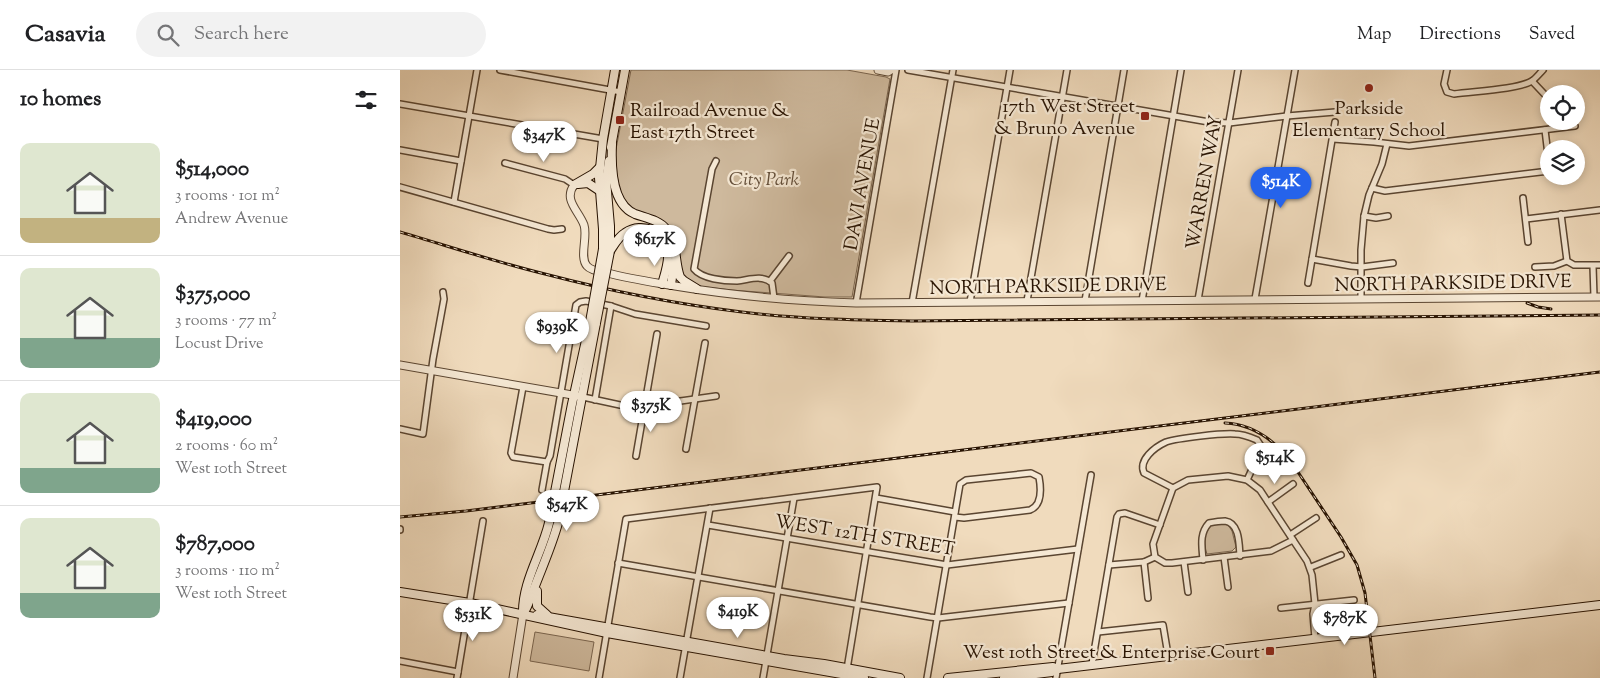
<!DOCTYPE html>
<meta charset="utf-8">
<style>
:root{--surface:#fff;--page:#f2f2f2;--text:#202124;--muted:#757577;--line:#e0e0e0;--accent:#2563eb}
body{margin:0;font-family:"Sorts Mill Goudy",serif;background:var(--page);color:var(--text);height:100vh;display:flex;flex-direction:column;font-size:19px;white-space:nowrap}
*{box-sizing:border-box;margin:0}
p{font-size:16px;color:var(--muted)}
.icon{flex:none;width:28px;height:28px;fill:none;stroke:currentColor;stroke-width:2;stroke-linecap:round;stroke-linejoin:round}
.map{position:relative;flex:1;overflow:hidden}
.details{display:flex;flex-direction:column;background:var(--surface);width:400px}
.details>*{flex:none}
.tools{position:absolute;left:1140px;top:15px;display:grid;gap:10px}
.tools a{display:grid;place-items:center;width:45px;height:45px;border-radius:50%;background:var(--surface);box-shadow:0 2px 8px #0003;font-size:25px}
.price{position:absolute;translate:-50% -42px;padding:0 11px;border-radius:18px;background:#fff;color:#222;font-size:16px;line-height:32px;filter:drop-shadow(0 1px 2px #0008)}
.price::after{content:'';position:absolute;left:50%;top:30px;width:15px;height:11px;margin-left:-8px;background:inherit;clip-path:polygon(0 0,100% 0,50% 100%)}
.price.current{background:var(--accent);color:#fff}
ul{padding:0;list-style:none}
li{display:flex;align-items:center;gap:15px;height:125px;padding:0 20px}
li+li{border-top:1px solid var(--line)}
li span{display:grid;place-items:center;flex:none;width:140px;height:100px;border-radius:10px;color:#555}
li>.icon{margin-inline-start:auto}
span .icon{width:60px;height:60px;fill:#fffc;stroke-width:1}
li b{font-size:21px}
h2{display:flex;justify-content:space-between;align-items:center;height:60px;padding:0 20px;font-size:21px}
header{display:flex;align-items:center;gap:30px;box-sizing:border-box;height:70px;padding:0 25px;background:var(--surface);border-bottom:1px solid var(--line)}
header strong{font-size:24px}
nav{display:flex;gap:28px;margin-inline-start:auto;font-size:18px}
.search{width:350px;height:45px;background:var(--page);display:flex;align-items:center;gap:12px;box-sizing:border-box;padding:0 18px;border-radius:28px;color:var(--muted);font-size:19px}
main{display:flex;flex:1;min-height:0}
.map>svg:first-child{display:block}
.green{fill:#ceb99d;stroke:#7b6650}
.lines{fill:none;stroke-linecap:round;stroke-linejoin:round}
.minor-casing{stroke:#5a4531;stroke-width:8}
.tertiary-casing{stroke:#5a4531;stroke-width:9}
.secondary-casing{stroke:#281302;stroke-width:10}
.minor{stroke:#f5e8d4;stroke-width:5}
.tertiary{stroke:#f5e8d4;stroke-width:7}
.secondary{stroke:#f5e8d4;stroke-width:8}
.rail-casing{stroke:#281302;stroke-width:3}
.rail{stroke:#f5e8d4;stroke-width:1;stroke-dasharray:4;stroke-linecap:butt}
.secondary-bridge-casing{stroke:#281302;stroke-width:10;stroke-linecap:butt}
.secondary-bridge{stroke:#f5e8d4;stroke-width:8}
.poi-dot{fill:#8f2418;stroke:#f5e8d4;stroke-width:2}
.labels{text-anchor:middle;stroke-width:4.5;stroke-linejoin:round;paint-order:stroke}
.poi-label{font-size:19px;fill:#281302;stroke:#f5e8d4;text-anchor:end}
.park-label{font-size:19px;font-style:italic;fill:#624d38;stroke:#f5e8d4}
.street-label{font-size:19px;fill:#281302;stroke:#f5e8d4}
</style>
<header>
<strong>Casavia</strong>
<div class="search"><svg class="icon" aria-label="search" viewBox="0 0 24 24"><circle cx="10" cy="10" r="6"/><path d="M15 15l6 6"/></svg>Search here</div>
<nav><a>Map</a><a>Directions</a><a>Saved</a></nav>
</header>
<main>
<section class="details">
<h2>10 homes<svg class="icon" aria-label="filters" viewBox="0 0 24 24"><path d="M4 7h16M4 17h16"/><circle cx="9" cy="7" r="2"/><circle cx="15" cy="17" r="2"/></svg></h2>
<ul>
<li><span style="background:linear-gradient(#dfe7d0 75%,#c2b280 0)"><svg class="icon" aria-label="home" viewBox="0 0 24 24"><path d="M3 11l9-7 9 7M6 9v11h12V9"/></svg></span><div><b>$514,000</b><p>3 rooms · 101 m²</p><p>Andrew Avenue</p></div></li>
<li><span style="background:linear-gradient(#dfe7d0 70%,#7fa58c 0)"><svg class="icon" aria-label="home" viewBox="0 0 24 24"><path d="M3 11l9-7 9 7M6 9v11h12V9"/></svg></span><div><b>$375,000</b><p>3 rooms · 77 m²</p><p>Locust Drive</p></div></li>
<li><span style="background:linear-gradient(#dfe7d0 75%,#7fa58c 0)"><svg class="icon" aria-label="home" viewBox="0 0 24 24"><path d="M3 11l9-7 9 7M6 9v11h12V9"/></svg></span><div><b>$419,000</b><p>2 rooms · 60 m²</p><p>West 10th Street</p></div></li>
<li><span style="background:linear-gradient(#dfe7d0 75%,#7fa58c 0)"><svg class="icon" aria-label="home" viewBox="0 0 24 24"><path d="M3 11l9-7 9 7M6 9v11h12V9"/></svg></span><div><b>$787,000</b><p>3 rooms · 110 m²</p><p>West 10th Street</p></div></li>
</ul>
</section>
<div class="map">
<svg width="1200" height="608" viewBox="0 0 1200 608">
<rect width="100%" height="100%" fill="#f0dbbd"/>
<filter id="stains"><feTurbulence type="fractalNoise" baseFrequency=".004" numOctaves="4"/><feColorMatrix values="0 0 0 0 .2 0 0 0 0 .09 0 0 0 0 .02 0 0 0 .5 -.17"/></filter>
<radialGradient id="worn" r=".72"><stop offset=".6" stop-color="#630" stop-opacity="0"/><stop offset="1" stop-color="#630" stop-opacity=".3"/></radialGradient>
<g class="green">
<polygon points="231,0 447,0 486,7 490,9 452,227 425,227 331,220 298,216 284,207 273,165 228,136 223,128 219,116 214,90"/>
<path d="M823,454l5,1 4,6 4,16 -4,4 -25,3c-3,-8 -5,-22 3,-28 3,-2 9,-2 13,-2z"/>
<polygon points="135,562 194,572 189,601 130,591"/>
</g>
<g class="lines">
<g class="minor-casing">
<g id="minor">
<polyline points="100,0 221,22"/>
<polyline points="508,0 809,52 829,53 887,46 935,42"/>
<path d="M1047,0l-3,14 3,8 7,2c19,-3 62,-4 78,-13 4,-3 7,-7 11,-11"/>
<polyline points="1132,11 1149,29"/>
<polyline points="0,34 203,69"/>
<polyline points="1145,60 1149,93"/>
<polyline points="933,69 974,72 1009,76 1175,56"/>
<polyline points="0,80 61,91"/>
<path d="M316,91l-4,8 -18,100c8,10 30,12 43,12 12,-1 24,-7 35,2l2,15"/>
<polyline points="105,93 165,109 174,115"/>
<polyline points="1176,98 1178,98"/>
<polyline points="0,117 148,159 154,160 162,159"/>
<polyline points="972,118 985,121 1149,101"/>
<polyline points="1123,128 1128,172"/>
<polyline points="54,132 77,0"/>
<polyline points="1161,144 1167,191 1174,195 1200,195"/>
<polyline points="964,146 976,148 988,146"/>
<polyline points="1126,149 1200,140"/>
<polyline points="912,189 951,196 962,197 993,193"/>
<polyline points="1193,196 1194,227"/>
<polyline points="1135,197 1154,196 1167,191"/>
<polyline points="370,211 389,186"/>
<polyline points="908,213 935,52"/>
<polyline points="855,229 895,0"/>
<polyline points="961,229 961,180 964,146 969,125 982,94 987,74"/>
<polyline points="798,230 838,0"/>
<polyline points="627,231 667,0"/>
<polyline points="685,231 724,0"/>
<polyline points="742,231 781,0"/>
<polyline points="570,232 610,0"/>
<polyline points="456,233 496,0"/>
<polyline points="512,233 553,0"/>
<polyline points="123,317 111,383 113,387 147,392"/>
<polyline points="183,327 220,335 245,336 316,326"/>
<polyline points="195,330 211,236"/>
<polyline points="0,359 23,364 33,289 44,229 43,222"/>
<polyline points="286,379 305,273"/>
<polyline points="236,386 257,264"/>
<polygon points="828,406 847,410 860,420 893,470 871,481 772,493 765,493 755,487 753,474 773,418 788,410"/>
<path d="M773,418l-29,-15c-6,-13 11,-26 22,-31 12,-4 56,-9 69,-8 8,0 15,3 22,6l4,6v4l-14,30"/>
<polyline points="142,420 147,392 150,386 176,235 180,232 186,231 211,236 235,244 306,256"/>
<polyline points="476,428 555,442"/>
<polyline points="868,432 893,414"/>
<polyline points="308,455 547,495 678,479"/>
<polyline points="0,460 0,459"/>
<polyline points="890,465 916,448"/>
<polyline points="893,470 907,491 912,505 915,534 913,544 915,568"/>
<polyline points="824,487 828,517"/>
<path d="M803,490c-1,-14 -4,-26 6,-37 5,-1 11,-2 16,-2 15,2 14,24 15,35"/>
<polyline points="744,492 748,528"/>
<polyline points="784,492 788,522"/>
<polyline points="218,493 530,547 538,548 669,533"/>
<polyline points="709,495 744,492 755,487"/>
<polyline points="911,497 941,485"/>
<polyline points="915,534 919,544 923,567"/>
<polyline points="881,538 954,530"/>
<polyline points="698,562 763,555 768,585"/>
<polyline points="0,591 58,602"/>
<polyline points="692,594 717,447 719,444 725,443 760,455"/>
<polyline points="57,608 83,451"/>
<polyline points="199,608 226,449 477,417 447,599"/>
<polyline points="280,608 310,438"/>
<polyline points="363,608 394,428"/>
<path d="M527,608l33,-194 6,-4 65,-7 8,4c2,11 4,28 -9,33l-66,8 -9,-1"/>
<polyline points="656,608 691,405"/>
</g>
</g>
<g class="tertiary-casing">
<g id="tertiary">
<polyline points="478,0 488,2 491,0"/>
<path d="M174,115c-11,15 5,26 10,40 4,12 -5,32 3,41 4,5 15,6 21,7 22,6 44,9 67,13 60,10 120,15 181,17l744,-6"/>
<polyline points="0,295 178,326"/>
<polyline points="113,608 123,544"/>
</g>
</g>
<g class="secondary-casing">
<g id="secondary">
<path d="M212,74c-1,22 -1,60 23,70 11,4 24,6 31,15 12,14 8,32 14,48l4,4 13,8"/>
<polyline points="211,77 225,0"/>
<polyline points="209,91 206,110 210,156 210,181"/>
<polyline points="178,114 188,113 200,121"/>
<polyline points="174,115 193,104 200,97"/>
<polyline points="203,179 203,159 199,108 203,69 215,0"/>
<path d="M210,181c4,-6 8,-14 15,-18 18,-12 41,-1 43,20 1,10 -3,21 -6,31"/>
<polyline points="271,215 274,192"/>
<polyline points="137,521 137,536 147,545"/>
<polyline points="0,522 70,533 207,563 464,608"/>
<path d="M123,544c6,-9 8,-18 12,-28 8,-21 17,-41 23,-63l38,-200"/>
<path d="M123,544c-1,-32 19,-61 26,-91l23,-119 18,-82"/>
<polyline points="137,545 384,589 424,594 500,608"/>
<polyline points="548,608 653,597 658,599 1200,535"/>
<polyline points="604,608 652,602 658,599"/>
</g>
</g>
<use href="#minor" class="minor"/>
<use href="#tertiary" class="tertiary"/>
<use href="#secondary" class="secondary"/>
<g class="rail-casing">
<g id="rail">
<path d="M0,162c48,14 96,30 145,42 65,17 131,30 197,38 56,7 113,8 170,9l688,-6"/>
<polyline points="1127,233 1138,237 1151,239"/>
<path d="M825,353c26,1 46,15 63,34l53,80 16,28 8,28 10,85"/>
<polyline points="0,447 66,441 1200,302"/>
</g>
</g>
<use href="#rail" class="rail"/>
<g class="secondary-bridge-casing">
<g id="secondary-bridge">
<polyline points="190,252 203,179"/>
<polyline points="196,253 210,181"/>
</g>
</g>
<use href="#secondary-bridge" class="secondary-bridge"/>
</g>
<g class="poi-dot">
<circle cx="969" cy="18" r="5"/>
<rect x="740" y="41" width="10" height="10" rx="2.5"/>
<rect x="215" y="45" width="10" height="10" rx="2.5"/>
<rect x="865" y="576" width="10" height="10" rx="2.5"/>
</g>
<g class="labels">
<g class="poi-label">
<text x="735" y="42">17th West Street<tspan x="735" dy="22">&amp; Bruno Avenue</tspan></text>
<text x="969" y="44" text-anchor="middle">Parkside<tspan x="969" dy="22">Elementary School</tspan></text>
<text x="230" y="46" text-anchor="start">Railroad Avenue &amp;<tspan x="230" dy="22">East 17th Street</tspan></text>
<text x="860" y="588">West 10th Street &amp; Enterprise Court</text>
</g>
<g class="park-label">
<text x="364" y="115">City Park</text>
</g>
<g class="street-label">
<text transform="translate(803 112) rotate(-80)" y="7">WARREN WAY</text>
<text transform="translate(461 114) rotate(-80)" y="7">DAVI AVENUE</text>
<text transform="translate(1053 212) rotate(-1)" y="7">NORTH PARKSIDE DRIVE</text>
<text transform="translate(648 215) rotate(-1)" y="7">NORTH PARKSIDE DRIVE</text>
<text transform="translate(465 464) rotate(9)" y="7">WEST 12TH STREET</text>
</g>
</g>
<rect width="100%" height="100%" filter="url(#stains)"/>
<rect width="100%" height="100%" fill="url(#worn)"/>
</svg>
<div class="tools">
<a><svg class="icon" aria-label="locate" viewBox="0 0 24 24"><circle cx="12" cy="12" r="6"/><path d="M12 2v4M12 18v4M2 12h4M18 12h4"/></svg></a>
<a><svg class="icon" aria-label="layers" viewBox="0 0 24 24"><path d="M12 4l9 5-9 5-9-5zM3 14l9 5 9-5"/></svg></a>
</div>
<b class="price" style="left:144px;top:93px">$347K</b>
<b class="price current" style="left:881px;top:139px">$514K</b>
<b class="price" style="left:255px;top:197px">$617K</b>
<b class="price" style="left:157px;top:284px">$939K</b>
<b class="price" style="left:251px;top:363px">$375K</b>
<b class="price" style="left:875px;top:415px">$514K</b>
<b class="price" style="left:167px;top:462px">$547K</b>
<b class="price" style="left:338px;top:569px">$419K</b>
<b class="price" style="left:73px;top:572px">$531K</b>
<b class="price" style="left:945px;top:576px">$787K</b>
</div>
</main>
